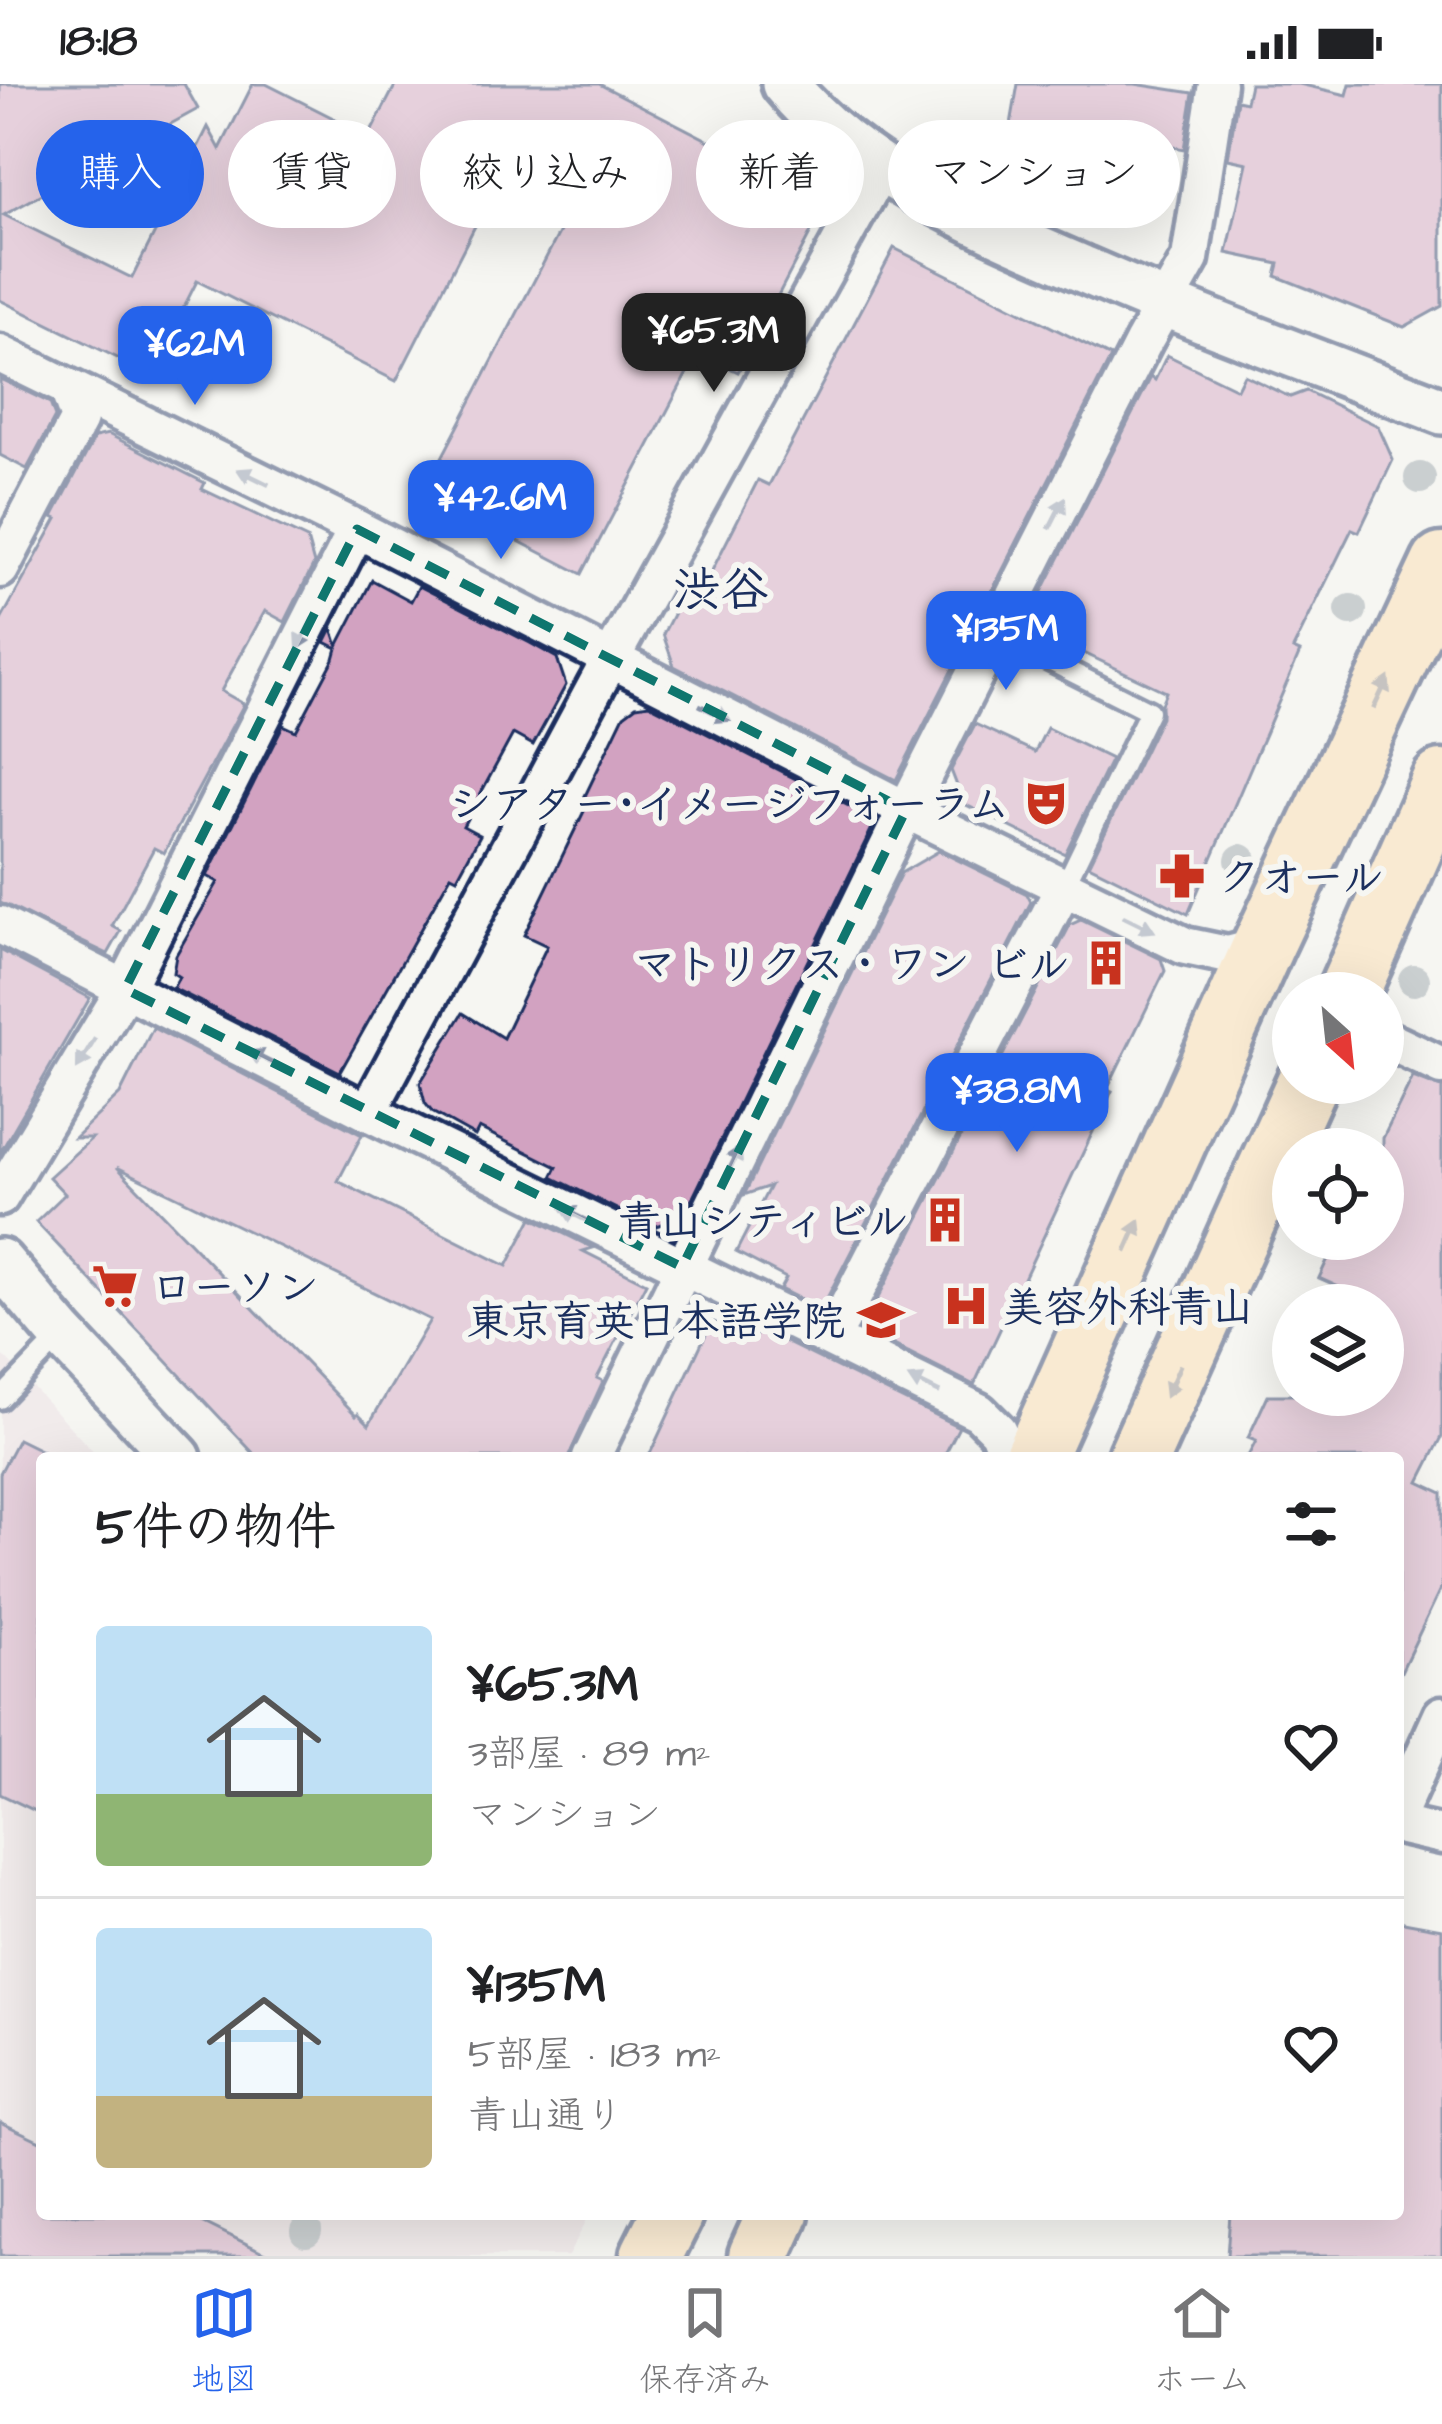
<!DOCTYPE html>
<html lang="ja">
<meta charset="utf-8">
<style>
:root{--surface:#fff;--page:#f6f6f6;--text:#202124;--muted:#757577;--line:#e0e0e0;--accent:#2563eb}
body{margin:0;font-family:"Architects Daughter","Klee One",sans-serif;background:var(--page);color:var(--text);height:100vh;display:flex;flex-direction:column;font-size:45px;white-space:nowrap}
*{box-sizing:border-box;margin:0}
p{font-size:39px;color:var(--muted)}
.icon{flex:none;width:66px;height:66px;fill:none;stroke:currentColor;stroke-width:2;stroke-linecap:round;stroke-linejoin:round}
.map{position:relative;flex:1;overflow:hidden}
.panel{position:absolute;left:36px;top:1368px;width:1368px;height:768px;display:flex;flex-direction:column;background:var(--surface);border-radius:12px;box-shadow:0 12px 48px #0002}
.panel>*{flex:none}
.hud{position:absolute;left:36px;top:36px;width:1371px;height:108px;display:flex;gap:24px}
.needle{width:78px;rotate:153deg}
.buttons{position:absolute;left:1272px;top:888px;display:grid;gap:24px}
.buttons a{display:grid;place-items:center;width:132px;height:132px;border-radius:50%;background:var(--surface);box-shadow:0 12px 48px #0002;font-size:60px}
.price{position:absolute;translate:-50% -102px;padding:0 27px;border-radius:24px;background:var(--accent);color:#fff;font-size:39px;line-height:78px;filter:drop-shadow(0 3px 6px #0008)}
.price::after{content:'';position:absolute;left:50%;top:72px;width:36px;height:27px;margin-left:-18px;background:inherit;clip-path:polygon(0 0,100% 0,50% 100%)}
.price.active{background:#222;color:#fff}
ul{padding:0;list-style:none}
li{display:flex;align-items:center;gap:36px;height:300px;padding:0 60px}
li+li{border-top:3px solid var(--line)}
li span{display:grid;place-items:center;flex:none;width:336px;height:240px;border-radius:12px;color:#555}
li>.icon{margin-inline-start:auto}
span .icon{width:144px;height:144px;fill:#fffc;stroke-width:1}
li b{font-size:51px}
h2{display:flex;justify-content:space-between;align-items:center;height:144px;padding:0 60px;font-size:51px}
.tag{padding:0 42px;border-radius:54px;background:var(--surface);box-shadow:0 12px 48px #0002;font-size:42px;line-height:108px}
.tag.active{background:var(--accent);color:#fff}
.status{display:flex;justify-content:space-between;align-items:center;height:84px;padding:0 60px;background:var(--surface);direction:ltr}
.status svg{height:33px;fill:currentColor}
.tabs{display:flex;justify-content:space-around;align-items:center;height:168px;border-top:3px solid var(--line);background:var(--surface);font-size:33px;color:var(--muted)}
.tabs a{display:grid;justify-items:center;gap:6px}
.tabs .active{color:var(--accent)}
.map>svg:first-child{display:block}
.built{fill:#ebdde3}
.building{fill:#d2a2c1;stroke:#1b2f5e;stroke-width:3;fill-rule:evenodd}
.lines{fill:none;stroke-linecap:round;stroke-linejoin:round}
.service-casing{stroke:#1b2f5e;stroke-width:27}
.minor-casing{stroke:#1b2f5e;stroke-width:45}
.tertiary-casing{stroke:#1b2f5e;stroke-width:54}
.trunk-casing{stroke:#1b2f5e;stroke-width:69}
.service{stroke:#f6f6f2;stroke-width:18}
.minor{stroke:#f6f6f2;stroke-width:36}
.tertiary{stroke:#f6f6f2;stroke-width:45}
.trunk{stroke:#fddcac;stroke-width:60}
.tree{fill:#95a0a7}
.oneway{fill:#8892a8}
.oneway2{fill:#8c8685}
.marked{fill:none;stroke:#0f766e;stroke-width:9;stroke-dasharray:24 15;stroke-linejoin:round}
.labels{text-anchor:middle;stroke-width:12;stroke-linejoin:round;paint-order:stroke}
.poi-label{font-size:42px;font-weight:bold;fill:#1b2f5e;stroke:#f6f6f2;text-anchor:end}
.quarter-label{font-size:48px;font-weight:bold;fill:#1b2f5e;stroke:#f6f6f2}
</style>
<div class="status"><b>18:18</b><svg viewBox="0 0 49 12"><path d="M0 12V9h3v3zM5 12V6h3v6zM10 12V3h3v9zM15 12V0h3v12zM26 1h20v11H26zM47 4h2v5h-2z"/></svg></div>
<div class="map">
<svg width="1442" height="2172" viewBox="0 0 1442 2172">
<rect width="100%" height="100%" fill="#f6f6f2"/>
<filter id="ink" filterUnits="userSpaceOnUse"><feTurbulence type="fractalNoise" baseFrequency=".00833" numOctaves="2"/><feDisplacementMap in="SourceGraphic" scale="24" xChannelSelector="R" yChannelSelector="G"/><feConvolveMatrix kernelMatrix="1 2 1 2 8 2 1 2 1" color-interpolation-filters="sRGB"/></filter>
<g filter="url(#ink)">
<polygon class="built" points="0,1268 99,1374 42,1374 42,2130 590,2130 568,2172 0,2172"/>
<g class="building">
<polygon points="0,0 184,0 198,25 4,131 132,194 208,43 220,65 253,0 266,0 369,52 396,0 599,0 771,89 765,100 821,129 738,288 698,268 582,490 424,408 572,124 502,89 396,297 197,197 150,290 0,216"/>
<polygon points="1018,0 1135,0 1193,9 1184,65 1174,63 1171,78 1009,52"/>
<polygon points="1250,0 1299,0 1347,11 1350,0 1442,0 1442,222 1404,243 1276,192 1279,180 1227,169 1247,79 1228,75 1237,16 1246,18"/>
<polygon points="894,164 1111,273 896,696 674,582 663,550 684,509 697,516 758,396 769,401"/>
<polygon points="1167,271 1237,305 1244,291 1290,313 1306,307 1378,342 1393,376 1359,448 1352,445 1293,565 1300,568 1188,830 1089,781 1161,633 1161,620 1166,608 1025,541 1151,293 1155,296"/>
<polygon points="0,295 50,319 55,333 27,385 0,371"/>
<polygon points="108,350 205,399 202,405 307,455 314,480 285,538 265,527 221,607 244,620 164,769 154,764 112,842 121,847 108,870 0,819 0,538 57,435 53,433 95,353"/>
<polygon points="372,496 411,517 419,502 530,559 557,574 566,601 533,661 513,650 463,742 480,751 457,794 451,791 340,988 173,904 179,893 173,889 176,871 218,798 207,792 283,641 296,647 334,575 337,564 325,558 332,544 338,562"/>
<polygon points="649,620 876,736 684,1132 653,1143 552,1093 557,1083 479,1044 475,1052 432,1028 425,1019 420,999 463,929 503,954 547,862 524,851 588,719 583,716 624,631 636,622"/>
<polygon points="975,640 1035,668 1047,644 1111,675 1065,770 964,720 951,686"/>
<polygon points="939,767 1027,810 1031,818 825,1218 814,1222 780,1205 786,1194 736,1168 770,1102 744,1111 901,789"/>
<polygon points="1081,836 1161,875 1165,887 1107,1005 1112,1007 974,1301 862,1245 1070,841"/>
<polygon points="0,866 90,914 0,1069"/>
<path d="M153,944l209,107 -24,46 169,85 25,-48 61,30 -10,3 63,32 -49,95 6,3 -35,77h-310l-222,-236 29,-28 -16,-17 43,-39h-18l46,-44zM117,1083l313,153 -61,104 -11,-11 -2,2z"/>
<polygon points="1413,993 1442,1004 1442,1353 1419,1398 1442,1409 1442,1502 1398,1594 1398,1374 1247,1374 1256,1357 1248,1354 1268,1311 1383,1311 1383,1221 1317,1221 1339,1203 1319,1194 1337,1155 1383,1155 1383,1054"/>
<polygon points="712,1237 753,1257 759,1245 959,1343 943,1374 648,1374"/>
<polygon points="18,1355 42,1367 42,1730 0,1710 0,1389"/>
<polygon points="1398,1837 1442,1845 1442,2172 1227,2172 1230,2130 1398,2130"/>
<polygon points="0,2038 42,2058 42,2130 186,2130 271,2172 0,2172"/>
</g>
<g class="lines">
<g class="service-casing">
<g id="service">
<polyline points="996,550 1149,627 1064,803"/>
<polyline points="0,1315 62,1251"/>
</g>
</g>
<g class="minor-casing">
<g id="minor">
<polyline points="0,270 357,445 906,726 1185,862 1228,871 1263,862"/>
<polyline points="0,485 79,335 68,304"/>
<polyline points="0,841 368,1028 979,1328 998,1347 1008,1374"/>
<polyline points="1383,954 1442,982"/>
<polyline points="368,1028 597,600 882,83"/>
<polyline points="0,1113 125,905 357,445"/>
<polyline points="812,1247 841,1236 1064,803"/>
<polyline points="591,1374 906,726 1144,257 1190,175 1217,0"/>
<polyline points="1398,1729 1442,1631"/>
<polyline points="1398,1741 1442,1751"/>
</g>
</g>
<g class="tertiary-casing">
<g id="tertiary">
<path d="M785,0c73,90 196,141 300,186 117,51 238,95 357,141"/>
<polyline points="0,1178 62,1251 178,1374"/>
</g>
</g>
<g class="trunk-casing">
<g id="trunk">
<polyline points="1348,909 1442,697"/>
<polyline points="1034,1374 1263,862 1442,480"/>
<polyline points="1138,1374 1307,999"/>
<polyline points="651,2172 672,2130"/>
<polyline points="759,2172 778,2130"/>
</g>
</g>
<use href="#service" class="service"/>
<use href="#minor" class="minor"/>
<use href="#tertiary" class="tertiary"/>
<use href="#trunk" class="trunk"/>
</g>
<g class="tree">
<circle cx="1420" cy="394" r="16"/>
<circle cx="1351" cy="526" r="16"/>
<circle cx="1241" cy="776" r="16"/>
<circle cx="1414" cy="896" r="16"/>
<circle cx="306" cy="2147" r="16"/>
</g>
<defs><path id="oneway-solid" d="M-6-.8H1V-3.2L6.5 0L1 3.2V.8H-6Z" transform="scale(3)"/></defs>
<g class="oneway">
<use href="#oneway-solid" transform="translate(253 393) rotate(-154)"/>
<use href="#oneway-solid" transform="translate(1057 429) rotate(-63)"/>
<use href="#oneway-solid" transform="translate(305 550) rotate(117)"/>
<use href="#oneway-solid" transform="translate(715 629) rotate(27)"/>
<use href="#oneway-solid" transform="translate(1139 840) rotate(26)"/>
<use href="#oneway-solid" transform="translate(86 970) rotate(121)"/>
<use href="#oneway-solid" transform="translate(264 975) rotate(-153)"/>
<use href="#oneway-solid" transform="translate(733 1078) rotate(-64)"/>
<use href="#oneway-solid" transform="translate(577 1132) rotate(-154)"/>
<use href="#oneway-solid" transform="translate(924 1301) rotate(-154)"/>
</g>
<g class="oneway2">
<use href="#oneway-solid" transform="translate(1381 609) rotate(-65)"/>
<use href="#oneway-solid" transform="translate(1133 1152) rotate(-66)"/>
<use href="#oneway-solid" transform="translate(1173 1297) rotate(114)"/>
</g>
</g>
<path d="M0 0H1442V2172H0ZM357,445l549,281 -224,457 -557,-278z" fill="#f6f6f2" fill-opacity=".55" fill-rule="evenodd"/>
<path class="marked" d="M357,445l549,281 -224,457 -557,-278z"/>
<defs>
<g id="theatre-bare" transform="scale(3.6)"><path d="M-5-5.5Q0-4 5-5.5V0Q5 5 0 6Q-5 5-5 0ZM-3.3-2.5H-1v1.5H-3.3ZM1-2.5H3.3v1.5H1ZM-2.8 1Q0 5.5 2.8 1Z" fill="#c8321e" stroke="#f6f6f2" stroke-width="2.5" paint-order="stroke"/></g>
<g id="pharmacy-bare" transform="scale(3.6)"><path d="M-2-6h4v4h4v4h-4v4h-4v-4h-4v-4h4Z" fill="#c8321e" stroke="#f6f6f2" stroke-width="2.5" paint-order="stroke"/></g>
<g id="building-bare" transform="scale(3.6)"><path d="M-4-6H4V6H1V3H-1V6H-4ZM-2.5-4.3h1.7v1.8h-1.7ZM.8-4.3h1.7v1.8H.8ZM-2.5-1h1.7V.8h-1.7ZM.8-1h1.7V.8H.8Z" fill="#c8321e" stroke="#f6f6f2" stroke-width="2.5" paint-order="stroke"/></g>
<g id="supermarket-bare" transform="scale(3.6)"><path d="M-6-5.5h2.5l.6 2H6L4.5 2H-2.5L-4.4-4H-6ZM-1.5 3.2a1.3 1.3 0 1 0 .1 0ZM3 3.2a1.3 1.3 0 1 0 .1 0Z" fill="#c8321e" stroke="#f6f6f2" stroke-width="2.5" paint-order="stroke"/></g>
<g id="hospital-bare" transform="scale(3.6)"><path d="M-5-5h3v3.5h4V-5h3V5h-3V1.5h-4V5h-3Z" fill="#c8321e" stroke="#f6f6f2" stroke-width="2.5" paint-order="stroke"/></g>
<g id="university-bare" transform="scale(3.6)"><path d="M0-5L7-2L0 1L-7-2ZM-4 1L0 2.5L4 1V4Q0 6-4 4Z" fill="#c8321e" stroke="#f6f6f2" stroke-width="2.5" paint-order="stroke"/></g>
</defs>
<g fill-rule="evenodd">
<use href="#theatre-bare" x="1046" y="719"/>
<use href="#pharmacy-bare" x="1182" y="792"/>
<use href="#building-bare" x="1106" y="879"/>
<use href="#building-bare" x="945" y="1136"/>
<use href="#supermarket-bare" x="115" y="1202"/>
<use href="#hospital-bare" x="966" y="1222"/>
<use href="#university-bare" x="881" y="1236"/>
</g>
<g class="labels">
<g class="poi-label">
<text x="1010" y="734">シアター･イメージフォーラム</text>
<text x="1218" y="807" text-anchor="start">クオール</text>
<text x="1070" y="894">マトリクス・ワン ビル</text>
<text x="909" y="1151">青山シティビル</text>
<text x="151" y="1217" text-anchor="start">ローソン</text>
<text x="1002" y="1237" text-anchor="start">美容外科青山</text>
<text x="845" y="1251">東京育英日本語学院</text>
</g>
<g class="quarter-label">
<text x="721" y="521">渋谷</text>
</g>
</g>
</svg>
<div class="buttons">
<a><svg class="needle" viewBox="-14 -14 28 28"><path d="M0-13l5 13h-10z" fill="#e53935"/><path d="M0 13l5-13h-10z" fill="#757577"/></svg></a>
<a><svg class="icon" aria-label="locate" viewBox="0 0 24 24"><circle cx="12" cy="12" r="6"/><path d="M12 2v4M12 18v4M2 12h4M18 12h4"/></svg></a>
<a><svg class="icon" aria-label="layers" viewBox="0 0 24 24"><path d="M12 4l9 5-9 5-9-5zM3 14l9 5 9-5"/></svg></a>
</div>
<b class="price active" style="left:714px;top:311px">¥65.3M</b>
<b class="price" style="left:195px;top:324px">¥62M</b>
<b class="price" style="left:501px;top:478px">¥42.6M</b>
<b class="price" style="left:1006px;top:609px">¥135M</b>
<b class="price" style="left:1017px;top:1071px">¥38.8M</b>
<div class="hud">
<a class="tag active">購入</a>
<a class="tag">賃貸</a>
<a class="tag">絞り込み</a>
<a class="tag">新着</a>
<a class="tag">マンション</a>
</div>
<section class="panel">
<h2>5件の物件<svg class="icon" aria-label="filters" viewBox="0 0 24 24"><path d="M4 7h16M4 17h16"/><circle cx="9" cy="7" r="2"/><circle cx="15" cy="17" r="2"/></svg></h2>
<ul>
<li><span style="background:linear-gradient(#bfe0f5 70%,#8fb573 0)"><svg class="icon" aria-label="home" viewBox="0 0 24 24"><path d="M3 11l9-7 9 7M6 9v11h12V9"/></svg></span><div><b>¥65.3M</b><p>3部屋 · 89 m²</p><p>マンション</p></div><svg class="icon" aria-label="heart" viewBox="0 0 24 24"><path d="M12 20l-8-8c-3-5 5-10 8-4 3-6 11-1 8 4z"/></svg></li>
<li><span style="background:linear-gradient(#bfe0f5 70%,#c2b280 0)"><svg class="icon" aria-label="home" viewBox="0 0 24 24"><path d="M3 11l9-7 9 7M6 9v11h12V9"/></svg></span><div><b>¥135M</b><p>5部屋 · 183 m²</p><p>青山通り</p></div><svg class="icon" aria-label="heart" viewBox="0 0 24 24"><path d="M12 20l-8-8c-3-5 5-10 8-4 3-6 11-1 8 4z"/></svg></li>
</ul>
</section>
</div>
<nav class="tabs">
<a class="active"><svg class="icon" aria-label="map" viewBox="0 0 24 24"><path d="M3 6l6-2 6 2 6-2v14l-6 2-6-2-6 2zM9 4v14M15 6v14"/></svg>地図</a>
<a><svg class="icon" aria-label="saved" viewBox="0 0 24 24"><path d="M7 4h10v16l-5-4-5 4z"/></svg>保存済み</a>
<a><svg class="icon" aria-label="home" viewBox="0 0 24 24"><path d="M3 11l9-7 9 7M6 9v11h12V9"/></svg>ホーム</a>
</nav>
